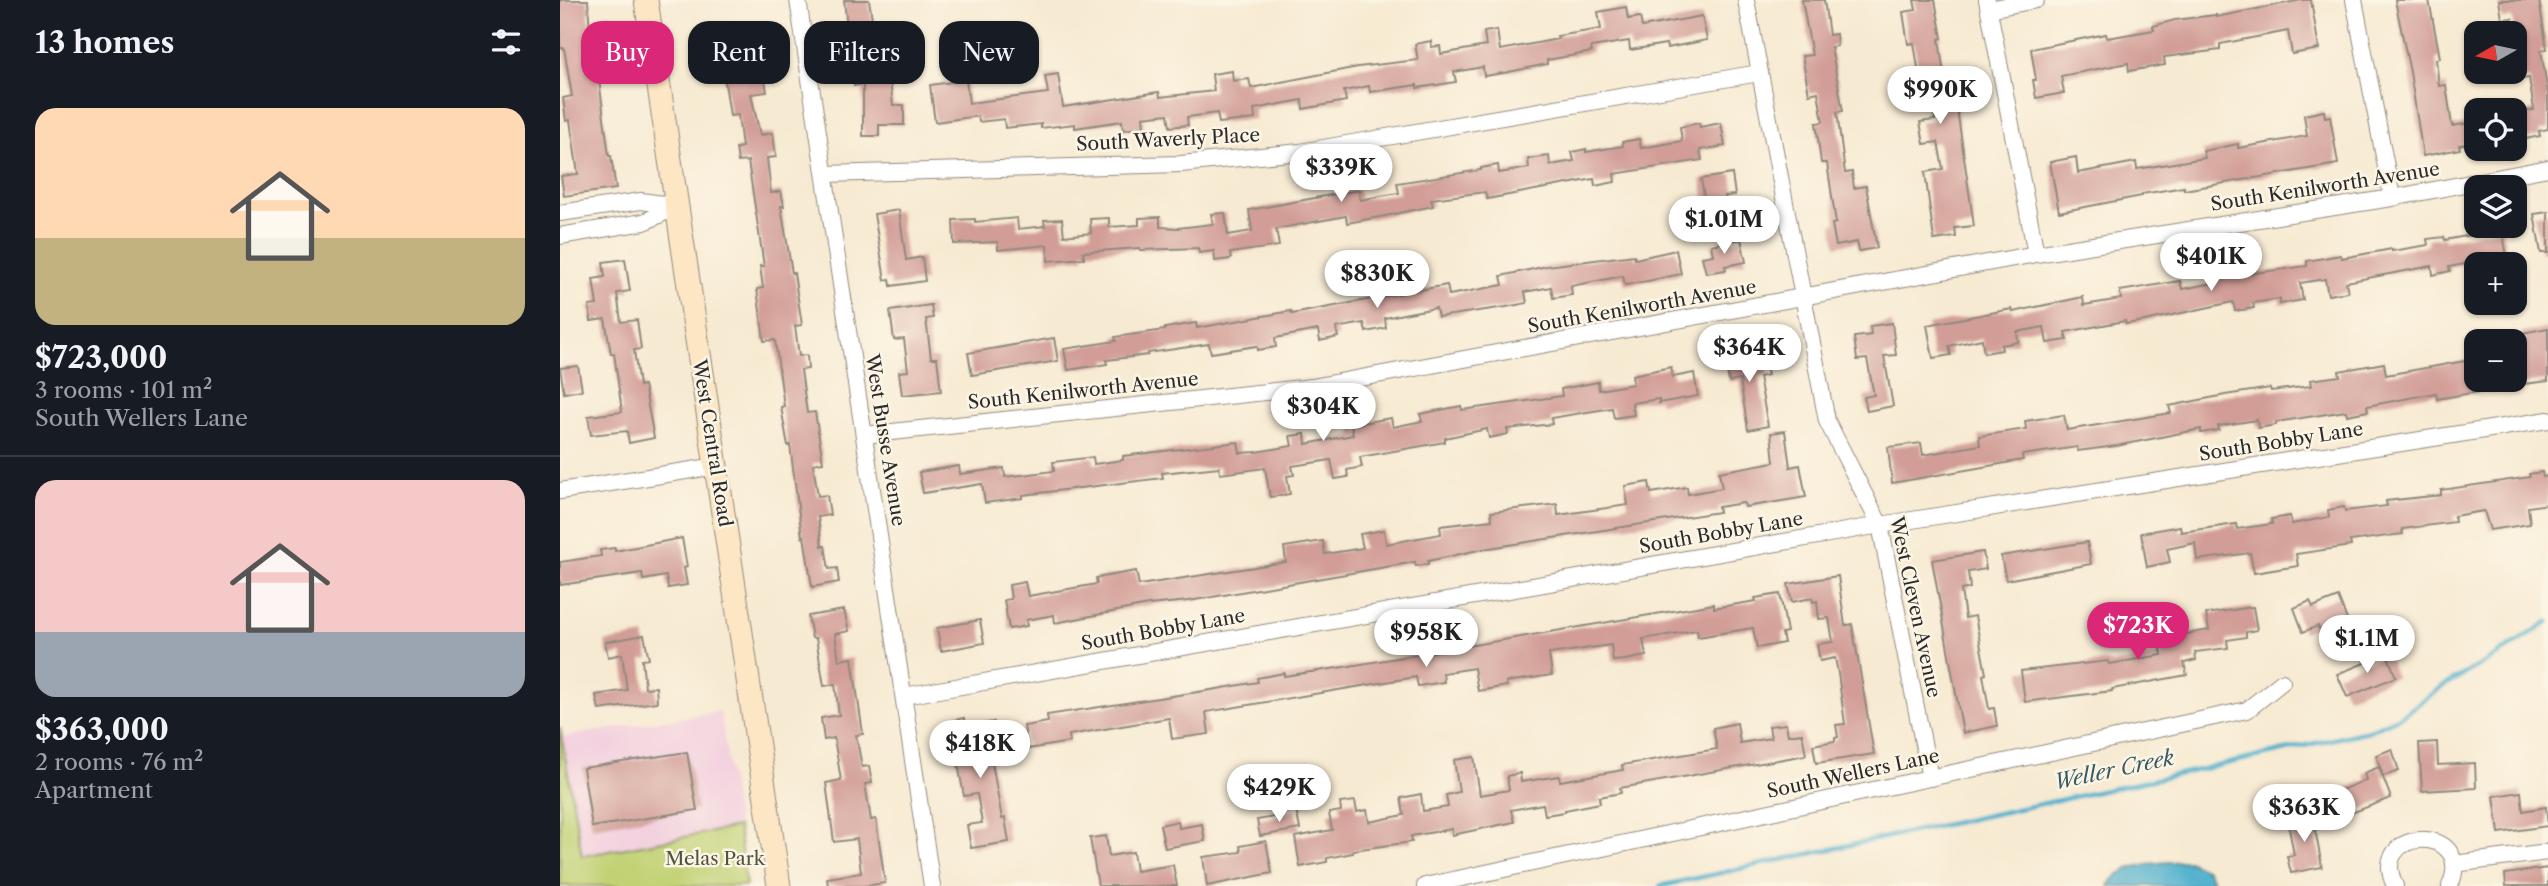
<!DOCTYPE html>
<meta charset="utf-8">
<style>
:root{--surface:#171b24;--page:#20242c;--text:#f1f3f6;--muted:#9ea1a6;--line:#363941;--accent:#db2777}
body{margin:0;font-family:"Libre Caslon Text",serif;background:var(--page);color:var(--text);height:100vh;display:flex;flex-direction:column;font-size:26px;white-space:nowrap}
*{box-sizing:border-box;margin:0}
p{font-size:23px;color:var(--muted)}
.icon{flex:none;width:38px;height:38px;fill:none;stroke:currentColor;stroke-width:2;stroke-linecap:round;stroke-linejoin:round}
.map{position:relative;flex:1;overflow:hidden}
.details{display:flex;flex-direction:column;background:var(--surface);width:560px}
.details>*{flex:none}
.banner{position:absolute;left:21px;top:21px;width:665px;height:63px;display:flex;gap:14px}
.needle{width:46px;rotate:261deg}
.fabs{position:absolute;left:1904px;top:21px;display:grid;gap:14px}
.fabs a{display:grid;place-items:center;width:63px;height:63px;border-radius:14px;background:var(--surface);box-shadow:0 2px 5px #0004;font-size:35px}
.price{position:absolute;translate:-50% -60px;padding:0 16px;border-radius:24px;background:#fff;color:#222;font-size:23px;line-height:46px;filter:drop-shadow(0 2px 4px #0008)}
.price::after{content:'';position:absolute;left:50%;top:42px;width:21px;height:16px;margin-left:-10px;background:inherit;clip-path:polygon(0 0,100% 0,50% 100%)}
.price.active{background:var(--accent);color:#fff}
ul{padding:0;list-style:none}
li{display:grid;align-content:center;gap:14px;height:371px;padding:0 35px}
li+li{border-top:2px solid var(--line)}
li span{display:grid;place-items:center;height:217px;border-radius:21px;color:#555}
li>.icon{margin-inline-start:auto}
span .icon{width:126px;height:126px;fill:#fffc;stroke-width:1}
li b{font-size:30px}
h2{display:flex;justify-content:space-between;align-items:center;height:84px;padding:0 35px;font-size:30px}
.chip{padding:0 24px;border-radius:21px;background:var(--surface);box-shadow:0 2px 5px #0004;font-size:24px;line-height:63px}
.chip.active{background:var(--accent);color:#fff}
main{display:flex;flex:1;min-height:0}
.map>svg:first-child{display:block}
.built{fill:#f3cfdf}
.green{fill:#c1d173;stroke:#767e4f;stroke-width:2}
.water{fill:#4fb0ce;stroke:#3d6e7c;stroke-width:2}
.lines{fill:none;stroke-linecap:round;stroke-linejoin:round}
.stream{stroke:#4fb0ce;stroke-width:4.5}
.building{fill:#d19d96}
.street-casing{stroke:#918a7e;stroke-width:18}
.secondary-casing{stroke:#918a7e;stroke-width:25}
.street{stroke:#fff;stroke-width:16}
.secondary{stroke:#fce6c4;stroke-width:23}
.labels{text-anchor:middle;stroke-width:5;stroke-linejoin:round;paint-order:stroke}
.street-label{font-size:19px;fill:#2b2b2b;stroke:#fcf5e5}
.park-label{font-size:19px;fill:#50543d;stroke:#fcf5e5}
.water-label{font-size:21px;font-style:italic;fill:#385a64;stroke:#fcf5e5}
</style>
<main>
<section class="details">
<h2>13 homes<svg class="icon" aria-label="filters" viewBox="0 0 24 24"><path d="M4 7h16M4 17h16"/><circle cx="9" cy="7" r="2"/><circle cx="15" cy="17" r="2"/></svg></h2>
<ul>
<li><span style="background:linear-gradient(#ffd9b3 60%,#c2b280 0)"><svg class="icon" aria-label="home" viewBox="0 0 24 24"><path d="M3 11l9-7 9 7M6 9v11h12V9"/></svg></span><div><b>$723,000</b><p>3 rooms · 101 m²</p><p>South Wellers Lane</p></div></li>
<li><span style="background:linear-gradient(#f6c9c9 70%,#9aa5b1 0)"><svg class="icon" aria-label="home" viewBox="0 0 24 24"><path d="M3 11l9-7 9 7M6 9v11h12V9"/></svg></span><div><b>$363,000</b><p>2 rooms · 76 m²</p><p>Apartment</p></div></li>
</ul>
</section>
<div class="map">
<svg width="1988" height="886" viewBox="0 0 1988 886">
<rect width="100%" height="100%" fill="#fcf5e5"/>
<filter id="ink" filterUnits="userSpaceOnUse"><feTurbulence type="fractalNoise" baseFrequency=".0143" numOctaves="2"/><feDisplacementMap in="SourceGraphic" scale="14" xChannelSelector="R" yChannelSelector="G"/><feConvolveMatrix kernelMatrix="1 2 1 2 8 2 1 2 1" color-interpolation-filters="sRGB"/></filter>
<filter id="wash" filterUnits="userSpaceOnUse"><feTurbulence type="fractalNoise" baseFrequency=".00686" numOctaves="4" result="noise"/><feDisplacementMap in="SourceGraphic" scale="28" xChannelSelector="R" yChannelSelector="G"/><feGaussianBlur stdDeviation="1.57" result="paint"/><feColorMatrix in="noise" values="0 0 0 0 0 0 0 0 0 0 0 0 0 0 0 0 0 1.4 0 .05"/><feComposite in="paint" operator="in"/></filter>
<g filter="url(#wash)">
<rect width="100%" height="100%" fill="#f7ead2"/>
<polygon class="built" points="160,711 178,827 22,856 2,737"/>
<polygon class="green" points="0,727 22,856 178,827 186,886 0,886"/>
<path class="water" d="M1628,861l19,9 9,16h-107c13,-25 54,-23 79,-25z"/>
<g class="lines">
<polyline class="stream" points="1100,886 1657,766 1808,731 1840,717 1883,686 1934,657 1988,622"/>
</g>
<g id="blocks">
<g class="building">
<polygon points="0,0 28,0 31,49 35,49 49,156 51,156 56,189 4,196 1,176 18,174 10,120 6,121 3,98 12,96 4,48 0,48"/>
<polygon points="284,0 309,0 316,43 331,41 333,55 327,55 333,105 344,105 344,125 319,125 319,136 303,136 303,84 294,86"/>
<polygon points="1242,0 1264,0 1269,35 1276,34 1277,46 1271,47 1283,111 1277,112 1285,173 1292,172 1294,188 1306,186 1317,248 1299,251 1297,242 1276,246 1272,224 1276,223 1267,163 1261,163 1256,123 1263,122 1258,92 1249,94 1242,56 1252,55"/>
<polygon points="1354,0 1375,0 1382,38 1379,39 1387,97 1395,95 1414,226 1395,228 1396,237 1374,240 1365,172 1383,169 1378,142 1364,144 1360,122 1375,120 1371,92 1362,93 1354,43 1348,44 1343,12 1356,10"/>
<polygon points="1742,0 1751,0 1759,49 1732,54 1728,31 1660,44 1660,50 1604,57 1605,65 1569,71 1568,63 1501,76 1504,93 1476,98 1473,80 1476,80 1471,49 1546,34 1547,38 1594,30 1593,26 1615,20 1656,15 1656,17"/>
<polygon points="1835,0 1869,0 1880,58 1876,59 1879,86 1886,85 1892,126 1910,123 1913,142 1899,145 1900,149 1863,156 1850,72"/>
<polygon points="1939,0 1979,0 1987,49 1981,50 1988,93 1988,129 1979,131 1980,136 1961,140 1956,113 1974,110 1969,78 1955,80 1955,57 1959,56 1952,18 1942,19"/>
<polygon points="1066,7 1068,19 1080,17 1082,27 1142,16 1147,40 1107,48 1106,44 1070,50 1069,41 1031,47 1032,52 987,60 987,64 944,73 924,76 923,67 894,72 896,82 857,88 857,85 810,92 809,86 784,91 786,101 743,109 742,100 694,109 695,119 659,123 657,113 627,117 628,125 610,127 608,114 583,117 584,127 563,130 562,121 515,128 515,124 481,128 481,124 445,128 444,119 419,122 418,116 375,122 370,85 406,80 409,103 488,93 485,76 498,74 503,107 599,92 600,97 654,91 652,74 672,71 673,81 689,79 691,88 798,67 858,60 855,44 871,41 871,47 880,46 881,54 926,46 924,32 937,30 940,50 998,39 997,36 1041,29 1038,12"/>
<polygon points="198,29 200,43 192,44 197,75 204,74 207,92 191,94 200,135 213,133 216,157 207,158 211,193 221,191 224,206 221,206 232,273 234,273 242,325 235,326 239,356 247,355 248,369 241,370 247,413 255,412 263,462 253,464 258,496 267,495 270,515 258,517 262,546 265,546 269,569 277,568 279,582 252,587 244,536 242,537 230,445 228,446 221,407 224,406 215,340 204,341 197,289 203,288 200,266 204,266 188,161 178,162 176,148 182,147 178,115 170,116 158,36"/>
<polygon points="1764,111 1765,117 1770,116 1778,164 1624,190 1624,187 1582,194 1582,196 1499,212 1490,162 1516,157 1518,173 1576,162 1577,169 1645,158 1643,151 1678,144 1678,148 1747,136 1744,115"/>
<polygon points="1139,123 1140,127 1161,123 1165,146 1140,150 1142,160 1054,174 1055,182 1035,186 1034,179 927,199 925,192 871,199 873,206 825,216 787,223 786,216 716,229 719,246 670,253 671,259 655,261 654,251 639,253 638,248 580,250 580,248 523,252 524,258 488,261 487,245 438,250 438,242 394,244 393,220 415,219 415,222 457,218 458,229 485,226 484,220 502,219 504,236 531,233 530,219 549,218 549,227 579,225 579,218 600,217 600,227 618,228 653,224 651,214 665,213 668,235 692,231 689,210 799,190 800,200 826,195 839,193 837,183 921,170 921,168 938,165 939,173 969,168 968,159 989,156 990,165 1014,161 1012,152 1026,149 1026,152 1063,146 1062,142 1079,139 1081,148 1122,141 1120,127"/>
<polygon points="1172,174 1175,195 1165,196 1169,215 1148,219 1141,179"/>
<polygon points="339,210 346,260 362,257 365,281 331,286 330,279 325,280 314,214"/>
<polygon points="1988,212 1988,253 1981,253 1974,214"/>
<polygon points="1942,229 1947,256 1889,267 1890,271 1873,275 1872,266 1786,282 1788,292 1768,295 1765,279 1740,283 1743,300 1720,304 1720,299 1693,303 1694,308 1675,311 1673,302 1585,321 1566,324 1565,321 1505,332 1507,340 1487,343 1484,327 1457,332 1458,342 1441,345 1442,350 1424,353 1422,339 1389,346 1391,355 1373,358 1367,325 1452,309 1453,312 1523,297 1524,305 1561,299 1560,291 1620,281 1622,289 1654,283 1653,276 1687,269 1688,274 1747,266 1747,261 1781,255 1782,258 1832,249 1832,251 1868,245 1867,239 1884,237 1885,240"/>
<polygon points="1181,239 1186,262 1165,266 1166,270 1146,273 1142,257 1153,255 1151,245"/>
<polygon points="1116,250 1121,274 1088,281 1065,285 1063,276 1011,286 1012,295 993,298 991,287 965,292 967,303 946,307 878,317 876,308 843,314 825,318 826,328 806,332 804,323 776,328 778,337 760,341 758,330 715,338 716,347 698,350 697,346 651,353 649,344 588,353 588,355 546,360 547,364 508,370 504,349 556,341 555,337 605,330 605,328 636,323 637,328 731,311 732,314 887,285 889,295 943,285 941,276 987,266 1074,255 1075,259"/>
<polygon points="65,259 70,291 57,293 61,322 77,320 81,349 74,350 79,386 84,385 94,438 69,443 67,431 31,435 28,416 62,412 54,353 51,354 45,319 31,321 29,306 37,305 33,279 45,277 43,262"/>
<polygon points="371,305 373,318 366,319 371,358 377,358 381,391 342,395 339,372 348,371 344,339 334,340 330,311"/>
<polygon points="1332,323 1336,355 1324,356 1333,406 1307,411 1304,397 1314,395 1307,359 1297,360 1294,337 1311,335 1310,326"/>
<polygon points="1988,328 1988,381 1955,385 1955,352 1963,351 1962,333"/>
<polygon points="494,338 498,361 412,375 408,353"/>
<polygon points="1185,347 1186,357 1204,354 1208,375 1199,377 1208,426 1188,430 1180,380 1169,382 1164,351"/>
<polygon points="1916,359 1916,380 1945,380 1946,387 1877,399 1876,393 1807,406 1808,411 1787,415 1786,411 1716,422 1716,425 1698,428 1697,420 1658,426 1659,430 1641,433 1641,429 1556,446 1518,451 1517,447 1462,455 1463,460 1332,483 1328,447 1361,443 1363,455 1420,445 1419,436 1466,429 1465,421 1504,415 1507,430 1611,413 1609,406 1665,395 1710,388 1711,391 1751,386 1750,380 1780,376 1779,371 1824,363 1826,375"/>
<polygon points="18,366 22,390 4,393 0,368"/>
<polygon points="1111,367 1113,377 1134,373 1138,396 1099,403 1099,399 1072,403 1074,415 1054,418 1052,408 991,418 992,424 947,429 948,434 929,438 927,429 885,438 885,442 800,457 802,467 787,470 788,477 775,479 771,460 732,466 734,475 727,476 730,494 710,497 705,468 660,474 659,467 602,473 603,478 463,495 463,498 425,503 422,484 363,493 359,472 399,466 400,474 444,468 445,477 494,471 493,462 533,457 534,464 563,460 563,456 678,442 680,453 696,452 732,446 730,436 745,434 746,444 793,435 791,425 831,418 833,427 862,421 860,414 901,406 902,410 1002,396 1001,389 1038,382 1039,390 1073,384 1072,375"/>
<polygon points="1225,431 1230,467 1240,465 1246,497 1185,507 1184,503 1158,507 1159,512 923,549 868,561 868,564 856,566 855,562 629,601 588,605 495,623 494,615 466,620 467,626 449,629 444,600 451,599 449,585 465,582 468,596 537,584 536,578 576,571 579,585 726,562 724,547 763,541 765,554 803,548 800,534 824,530 826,544 881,534 880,526 932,520 931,512 997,504 998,515 1068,505 1065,486 1089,482 1091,493 1127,487 1128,494 1162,488 1159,472 1214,462 1211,433"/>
<polygon points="1982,472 1983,477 1988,476 1988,504 1968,507 1970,524 1930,530 1924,511 1894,516 1895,522 1842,529 1843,534 1790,541 1791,546 1736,554 1738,566 1694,573 1690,553 1637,560 1635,543 1607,549 1610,562 1587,567 1581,533 1620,526 1621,532 1676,524 1677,529 1712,524 1711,519 1730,516 1732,524 1769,517 1768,510 1784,507 1785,511 1827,506 1826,501 1881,495 1881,490 1970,477 1969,474"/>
<polygon points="122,538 127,567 124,568 127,585 108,588 106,576 83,580 82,573 0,585 0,562 41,556 40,550 55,548 55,551"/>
<polygon points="1527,542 1531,564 1446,580 1441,556"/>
<polygon points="1423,552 1426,569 1408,572 1410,588 1401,590 1405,618 1415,616 1426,674 1423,675 1429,709 1434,708 1437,726 1403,733 1372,560"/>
<polygon points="1278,576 1285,626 1292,624 1314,754 1256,763 1253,745 1275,741 1275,738 1278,737 1276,725 1285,724 1278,673 1275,658 1260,661 1257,644 1273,642 1269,618 1259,619 1257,601 1253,602 1252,598 1232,602 1228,584"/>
<polygon points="1220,594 1227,632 1222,633 1224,643 1197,648 1193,628 1138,637 1137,630 1083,639 1086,656 1065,660 1053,661 1051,645 989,654 992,675 946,682 947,686 918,691 914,668 883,673 884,682 858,686 856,677 646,712 649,734 612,739 609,718 509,735 510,742 468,749 464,726 488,722 487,715 651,690 698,682 697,678 724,673 724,676 784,667 1125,609 1154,604 1154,608 1196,601 1195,598"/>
<polygon points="1778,597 1795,640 1768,650 1758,626 1743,632 1734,608 1750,601 1753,607"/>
<polygon points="1693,607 1697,630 1686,632 1686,637 1667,640 1668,648 1635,652 1636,660 1624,663 1627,675 1552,689 1552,691 1465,702 1461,671 1548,661 1549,664 1602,655 1600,644 1622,640 1621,635 1649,630 1646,614"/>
<polygon points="284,610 289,631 275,634 279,660 292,658 303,734 296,735 302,767 309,766 312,783 305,784 311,820 316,819 325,883 304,886 268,886 267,878 301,873 297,839 274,842 266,783 281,780 274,738 264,740 261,718 279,715 275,684 264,686 256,638 252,638 248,616"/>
<polygon points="420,620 424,643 381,651 377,628"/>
<polygon points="84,635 89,659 82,660 85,688 96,687 97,702 39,710 36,695 67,690 62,654 48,657 45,642"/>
<polygon points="1827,654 1836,677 1787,697 1777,674"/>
<polygon points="404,718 405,727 434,722 438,744 429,746 442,819 445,818 449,842 411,848 407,825 422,823 417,794 404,796 390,721"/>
<polygon points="1177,723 1180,743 1211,738 1209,726 1226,724 1228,735 1242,733 1246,755 1060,788 1061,793 1039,797 1040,803 1005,810 1005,812 985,815 983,804 951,810 954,822 892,835 892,829 851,836 852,842 793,850 793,853 767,858 767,862 740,867 735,837 772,830 769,813 781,811 780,803 795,801 797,812 807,810 809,822 844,815 841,798 861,794 863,811 888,807 886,795 899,792 894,760 914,757 920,795 949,790 947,776 960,773 961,782 999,776 1000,781 1063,770 1062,765 1157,749 1153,728"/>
<polygon points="1877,742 1878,765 1915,763 1916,788 1862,791 1859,743"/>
<polygon points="1832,749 1839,771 1823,776 1816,755"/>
<polygon points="127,752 137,810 32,827 23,768"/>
<polygon points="1819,767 1831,798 1781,817 1771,794 1806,780 1804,773"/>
<polygon points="1961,792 1963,811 1986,807 1988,826 1939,833 1934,796"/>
<polygon points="736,810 740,829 700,836 697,820 720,816 720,813"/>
<polygon points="1752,812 1762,867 1731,873 1727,856 1734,855 1727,817"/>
<polygon points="618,821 619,828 642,824 645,841 605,848 600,825"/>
<polygon points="546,836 549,856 573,852 576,871 613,865 617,886 538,886 530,838"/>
<polygon points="706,841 712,873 647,886 643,857 681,852 680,846"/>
<polygon points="1988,868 1988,886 1946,886 1945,874"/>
</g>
</g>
</g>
<g filter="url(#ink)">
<use href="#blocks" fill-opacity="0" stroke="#918a7e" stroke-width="2"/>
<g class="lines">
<g class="street-casing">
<g id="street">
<polyline points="238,0 372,886"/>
<polyline points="1186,0 1267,421 1320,525 1370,778"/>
<polyline points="1427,0 1476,254"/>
<polyline points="1794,0 1832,198"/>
<polyline points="1429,9 1476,0"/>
<polyline points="265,174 621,164 740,152 1199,73"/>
<polyline points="0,213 81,201 118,206"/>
<polyline points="0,236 84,222 118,206"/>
<polyline points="304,435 752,387 1476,254 1832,198 1988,168"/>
<polyline points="0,491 157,466"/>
<polyline points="344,696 1320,525 1988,420"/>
<polyline points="1894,864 1988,852"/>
<polyline points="865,886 1687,710 1722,682"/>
<path d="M1835,886c-29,-60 82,-63 55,0"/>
</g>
</g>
<g class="secondary-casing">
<polyline id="secondary" points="86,0 219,886"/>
</g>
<use href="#street" class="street"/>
<use href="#secondary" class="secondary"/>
</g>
</g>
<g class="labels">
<g class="street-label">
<text transform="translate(608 139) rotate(-3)" y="7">South Waverly Place</text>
<text transform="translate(1765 186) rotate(-9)" y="7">South Kenilworth Avenue</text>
<text transform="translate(1082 306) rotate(-10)" y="7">South Kenilworth Avenue</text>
<text transform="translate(523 390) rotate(-6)" y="7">South Kenilworth Avenue</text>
<text transform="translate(326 440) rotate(81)" y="7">West Busse Avenue</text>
<text transform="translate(1721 441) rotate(-9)" y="7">South Bobby Lane</text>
<text transform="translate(153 443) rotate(81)" y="7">West Central Road</text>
<text transform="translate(1161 532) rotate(-10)" y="7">South Bobby Lane</text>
<text transform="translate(1356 607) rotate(78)" y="7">West Cleven Avenue</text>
<text transform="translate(603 629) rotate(-10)" y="7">South Bobby Lane</text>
<text transform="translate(1293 773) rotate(-12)" y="7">South Wellers Lane</text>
</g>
<g class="park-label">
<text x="155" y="865">Melas Park</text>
</g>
<g class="water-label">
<text transform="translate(1554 770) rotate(-12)" y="7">Weller Creek</text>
</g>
</g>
</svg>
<div class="fabs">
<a><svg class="needle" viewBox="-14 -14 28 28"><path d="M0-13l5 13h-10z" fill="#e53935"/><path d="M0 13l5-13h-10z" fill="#9ea1a6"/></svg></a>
<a><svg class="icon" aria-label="locate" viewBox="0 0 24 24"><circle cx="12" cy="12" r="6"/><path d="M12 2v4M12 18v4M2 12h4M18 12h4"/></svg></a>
<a><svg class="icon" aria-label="layers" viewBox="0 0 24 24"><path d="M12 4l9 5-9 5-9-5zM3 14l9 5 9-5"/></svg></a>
<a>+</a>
<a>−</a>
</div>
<b class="price" style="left:1380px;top:126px">$990K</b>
<b class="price" style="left:781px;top:204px">$339K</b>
<b class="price" style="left:1164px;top:256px">$1.01M</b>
<b class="price" style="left:1651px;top:293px">$401K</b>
<b class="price" style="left:817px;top:310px">$830K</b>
<b class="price" style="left:1189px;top:384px">$364K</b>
<b class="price" style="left:763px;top:443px">$304K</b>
<b class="price active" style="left:1578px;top:662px">$723K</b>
<b class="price" style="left:866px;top:669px">$958K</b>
<b class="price" style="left:1807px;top:675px">$1.1M</b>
<b class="price" style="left:420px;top:780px">$418K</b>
<b class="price" style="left:719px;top:824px">$429K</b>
<b class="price" style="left:1744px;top:844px">$363K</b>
<div class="banner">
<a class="chip active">Buy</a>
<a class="chip">Rent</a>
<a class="chip">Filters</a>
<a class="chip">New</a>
</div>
</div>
</main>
